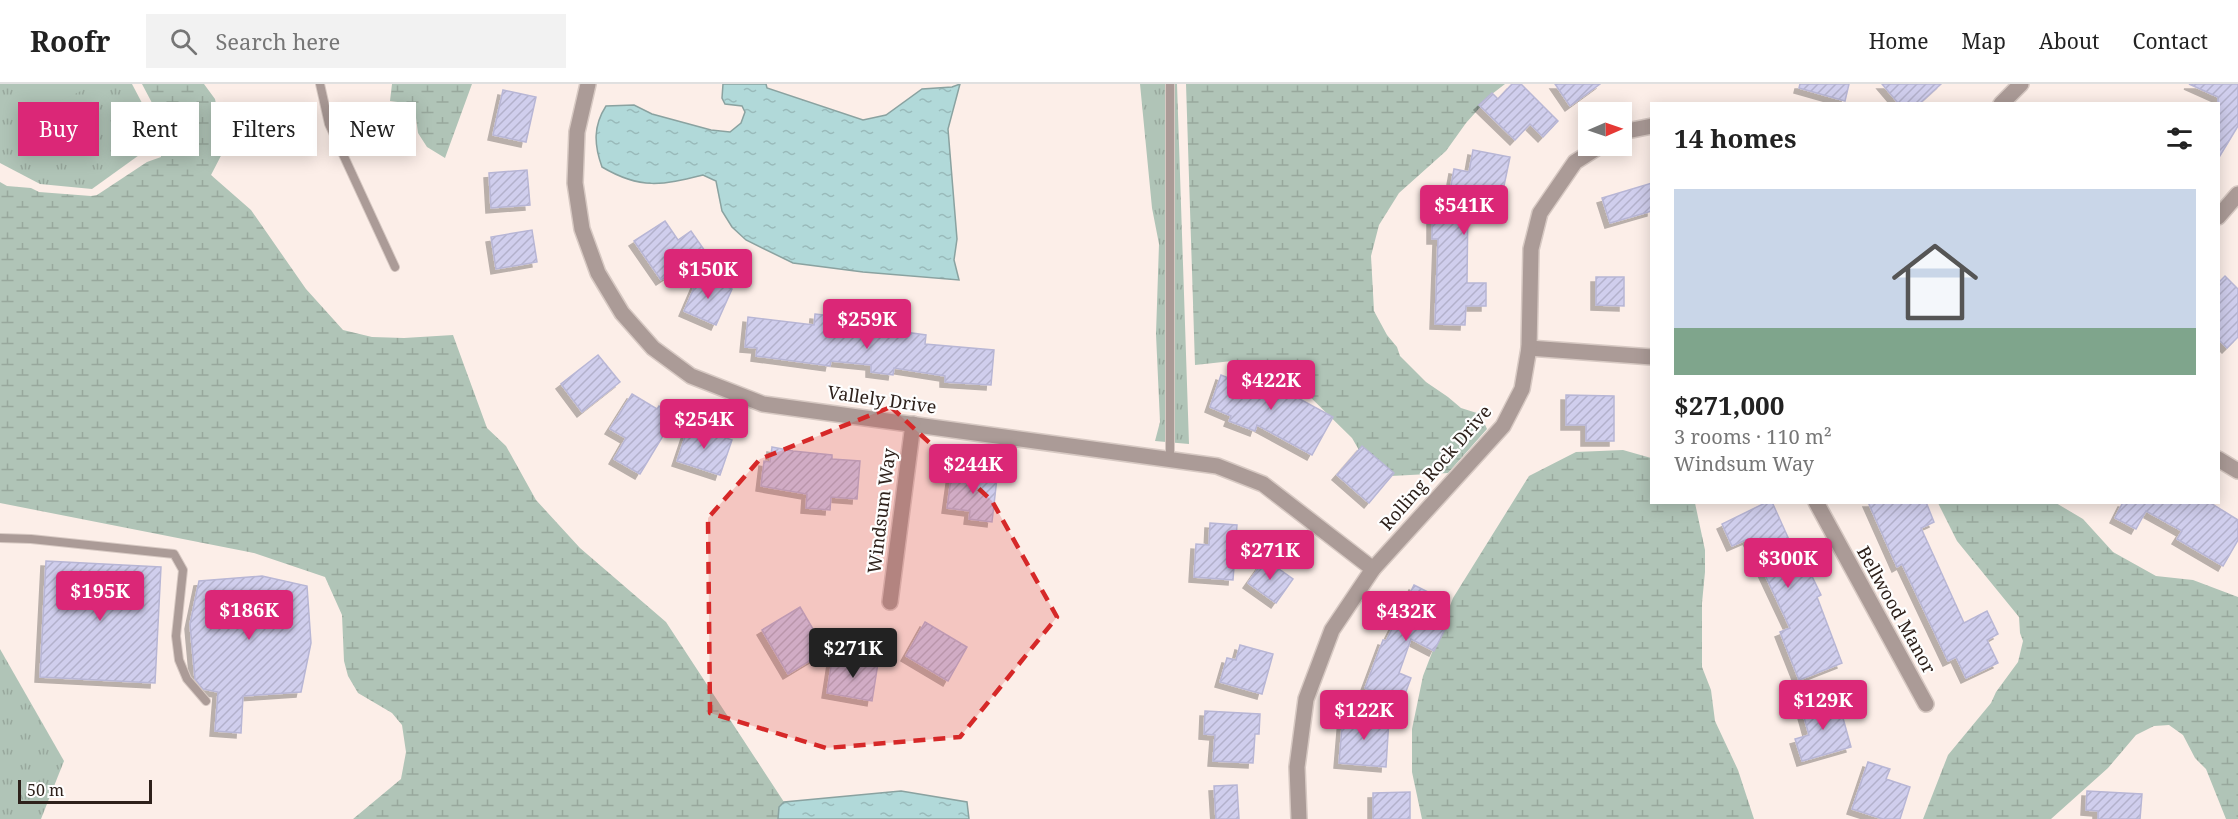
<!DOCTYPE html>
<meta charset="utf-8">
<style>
:root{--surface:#fff;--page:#f2f2f2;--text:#222;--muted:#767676;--line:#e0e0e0;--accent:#db2777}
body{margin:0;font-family:"Noto Serif",serif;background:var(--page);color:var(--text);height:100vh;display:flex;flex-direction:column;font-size:22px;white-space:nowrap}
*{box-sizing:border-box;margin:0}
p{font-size:20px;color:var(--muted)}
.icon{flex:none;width:33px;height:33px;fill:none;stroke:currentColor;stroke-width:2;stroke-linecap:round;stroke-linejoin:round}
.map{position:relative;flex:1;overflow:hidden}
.side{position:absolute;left:1650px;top:18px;width:570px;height:402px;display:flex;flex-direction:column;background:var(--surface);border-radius:0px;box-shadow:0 3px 15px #0003}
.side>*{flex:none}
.top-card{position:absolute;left:18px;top:18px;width:570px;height:54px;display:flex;gap:12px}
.needle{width:39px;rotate:88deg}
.buttons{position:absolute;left:1578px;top:18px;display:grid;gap:12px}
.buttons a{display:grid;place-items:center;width:54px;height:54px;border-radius:0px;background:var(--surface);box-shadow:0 3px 15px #0003;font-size:30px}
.scale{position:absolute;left:18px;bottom:15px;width:134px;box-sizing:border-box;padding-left:6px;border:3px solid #2e211b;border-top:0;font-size:16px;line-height:21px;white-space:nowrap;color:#2e211b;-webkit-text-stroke:4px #fefefe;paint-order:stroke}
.price{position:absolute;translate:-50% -51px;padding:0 14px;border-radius:6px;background:var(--accent);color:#fff;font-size:20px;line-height:39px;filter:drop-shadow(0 2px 3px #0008)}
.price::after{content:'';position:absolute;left:50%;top:36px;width:18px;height:14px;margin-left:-9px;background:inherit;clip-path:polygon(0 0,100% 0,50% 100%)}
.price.active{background:#222;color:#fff}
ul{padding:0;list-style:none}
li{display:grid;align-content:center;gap:12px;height:318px;padding:0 24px}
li+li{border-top:2px solid var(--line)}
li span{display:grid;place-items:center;height:186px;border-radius:0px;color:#555}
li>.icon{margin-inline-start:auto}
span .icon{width:108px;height:108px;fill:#fffc;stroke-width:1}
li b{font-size:26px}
h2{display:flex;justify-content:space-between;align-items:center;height:72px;padding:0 24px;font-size:26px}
.tag{padding:0 21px;border-radius:0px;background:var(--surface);box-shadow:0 3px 15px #0003;font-size:21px;line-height:54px}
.tag.active{background:var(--accent);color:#fff}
header{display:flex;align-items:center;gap:36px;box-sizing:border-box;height:84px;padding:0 30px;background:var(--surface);border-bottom:2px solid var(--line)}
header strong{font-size:28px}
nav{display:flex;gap:33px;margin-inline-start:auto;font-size:21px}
.search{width:420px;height:54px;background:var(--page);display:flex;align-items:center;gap:15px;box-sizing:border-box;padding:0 21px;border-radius:0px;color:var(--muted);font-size:22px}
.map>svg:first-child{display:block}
.wetland{fill:url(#wetland-marsh)}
.park{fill:url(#park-tufts)}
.pitch{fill:#b0c4b7}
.water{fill:url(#water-ripples);stroke:#8aa2a0;stroke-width:1.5}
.building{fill:url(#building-hatch);stroke:#b8b6d5;stroke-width:1.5;filter:url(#shadow)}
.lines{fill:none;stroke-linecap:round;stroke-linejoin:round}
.service-casing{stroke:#d7c9c3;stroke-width:10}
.minor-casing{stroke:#d7c9c3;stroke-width:18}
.service{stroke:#ab9b97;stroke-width:8}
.minor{stroke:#ab9b97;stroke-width:15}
.marked{fill:#d62828;fill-opacity:0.2;stroke:#d62828;stroke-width:4.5;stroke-dasharray:12 8;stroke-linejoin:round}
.labels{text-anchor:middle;stroke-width:4.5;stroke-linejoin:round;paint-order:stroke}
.street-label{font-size:18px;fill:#2e211b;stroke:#fefefe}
</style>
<header>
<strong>Roofr</strong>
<div class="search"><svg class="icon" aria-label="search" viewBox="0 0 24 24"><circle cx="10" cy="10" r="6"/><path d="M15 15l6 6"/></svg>Search here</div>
<nav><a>Home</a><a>Map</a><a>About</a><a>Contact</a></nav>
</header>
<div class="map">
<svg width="2238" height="735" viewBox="0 0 2238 735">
<defs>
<pattern id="wetland-marsh" width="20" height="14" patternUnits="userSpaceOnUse" patternTransform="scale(1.5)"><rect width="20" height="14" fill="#b0c4b7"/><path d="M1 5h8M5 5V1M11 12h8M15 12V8" fill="none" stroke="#98a89d"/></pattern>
<pattern id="park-tufts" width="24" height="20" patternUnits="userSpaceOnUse" patternTransform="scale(1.5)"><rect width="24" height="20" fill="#b0c4b7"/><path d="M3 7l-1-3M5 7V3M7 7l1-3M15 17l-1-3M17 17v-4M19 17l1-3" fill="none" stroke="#98a89d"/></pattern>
<pattern id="water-ripples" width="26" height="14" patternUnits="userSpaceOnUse" patternTransform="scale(1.5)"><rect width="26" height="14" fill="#b1d9d9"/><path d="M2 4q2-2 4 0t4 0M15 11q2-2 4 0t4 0" fill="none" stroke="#99baba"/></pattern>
<pattern id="building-hatch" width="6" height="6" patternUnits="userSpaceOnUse" patternTransform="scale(1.5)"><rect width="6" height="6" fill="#d0ceed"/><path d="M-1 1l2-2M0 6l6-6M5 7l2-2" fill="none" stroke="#b3b1cb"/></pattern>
<filter id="shadow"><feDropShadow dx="-5" dy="5" stdDeviation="0" flood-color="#0004"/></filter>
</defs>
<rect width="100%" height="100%" fill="#fceee8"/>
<g class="wetland">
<polygon points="142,0 204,0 215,15 225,64 211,91 251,126 306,205 343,246 372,253 404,254 453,251 487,344 506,362 536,416 580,464 666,538 784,718 779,723 778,735 353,735 401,695 406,668 402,641 392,629 358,609 348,592 344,577 342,531 325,493 254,469 0,419 0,98 7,102 31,104 39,108 91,112 97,111 147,78 161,73 160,34"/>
<polygon points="392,0 472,0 445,74 427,63 418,49 416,34 405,19 390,17"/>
<polygon points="1186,0 1505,0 1492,10 1466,39 1446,67 1399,109 1379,141 1371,172 1374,227 1387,251 1397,263 1400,272 1426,298 1448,313 1461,324 1480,330 1487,345 1448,389 1391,392 1359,366 1352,354 1301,304 1274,301 1244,279 1232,277 1195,281"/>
<polygon points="1623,366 1651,374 1652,418 1695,419 1705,466 1705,488 1702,519 1702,583 1711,606 1715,637 1738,686 1754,735 1422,735 1412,688 1412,645 1423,592 1453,514 1529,392 1576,368"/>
<polygon points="1938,419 2056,419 2083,435 2113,468 2156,492 2193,496 2238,513 2238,735 2226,735 2206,685 2195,674 2183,651 2169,641 2154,642 2136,651 2108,684 2051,735 1923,735 1948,671 1991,619 1996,608 2018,578 2023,557 2020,549 2019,533 1957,457"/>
</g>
<g class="park">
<polygon points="0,0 132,0 152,38 142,69 92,105 40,100 0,79"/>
<polygon points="1140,0 1177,0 1189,360 1155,357 1160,338 1156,250 1159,160 1152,124"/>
<polygon points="0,565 64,677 41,735 0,735"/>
</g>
<g class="pitch">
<polygon points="27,0 85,0 87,4 30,32 17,5"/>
<polygon points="91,13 104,40 47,67 34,41"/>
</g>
<g class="water">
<path d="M723,0h43l1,4 96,32 23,-5 36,-26 30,-2 8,-3 -12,45 9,110 -3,21 5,20 -96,-8 -70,-9 -47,-23 -14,-13 -10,-16 -6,-30 -13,-6c-41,10 -62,15 -101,-8 -8,-22 -9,-41 4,-61l28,-1 18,9 59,16 19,2 11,-9 4,-11 -3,-6 -17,-2 -3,-6z"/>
<polygon points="901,707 967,718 969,735 778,735 779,723 784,718"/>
</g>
<g class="building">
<polygon points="1512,0 1521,0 1558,37 1543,53 1530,40 1515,56 1479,21 1492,9 1498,15"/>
<polygon points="1555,0 1600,0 1570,22"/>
<polygon points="1800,0 1849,0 1845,17 1799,4"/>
<polygon points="1882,0 1941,0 1919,20 1899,20"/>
<polygon points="2189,0 2238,0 2238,42 2218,75 2218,13"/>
<polygon points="503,6 536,13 526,58 493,51"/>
<polygon points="1473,66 1510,73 1500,121 1468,114 1467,199 1486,199 1486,222 1466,222 1465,241 1435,240 1438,155 1432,155 1432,129 1446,129 1454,85 1469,88"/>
<polygon points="527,86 530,121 491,124 489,89"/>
<polygon points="1652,99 1652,127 1610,139 1602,114"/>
<polygon points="665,137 678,156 691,147 705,167 661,196 634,157"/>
<polygon points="532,146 537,178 496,185 491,153"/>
<polygon points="700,190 732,205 716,241 684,227"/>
<polygon points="2225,192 2238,205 2238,253 2227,264 2218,255 2218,199"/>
<polygon points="1596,193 1624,193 1624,222 1596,221"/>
<polygon points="815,230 841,233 840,248 876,252 877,244 926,251 925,260 994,266 991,301 945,298 945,292 894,284 893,291 871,288 871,281 831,277 830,282 756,272 757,264 745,263 748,233 814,241"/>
<polygon points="598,271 620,298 582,328 561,300"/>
<polygon points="1251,286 1274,295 1272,300 1333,333 1312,371 1257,341 1255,347 1229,337 1231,332 1210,323 1221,291 1246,301"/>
<polygon points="632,310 657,325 659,322 675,332 640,390 614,375 626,354 610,345"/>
<polygon points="1566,311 1614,312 1614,357 1586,357 1586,341 1566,341"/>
<polygon points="689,341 732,356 720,391 677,377"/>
<polygon points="1362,362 1394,389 1369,419 1337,391"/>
<polygon points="772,363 793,367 832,371 832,375 860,377 857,415 831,413 830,426 806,424 807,410 761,402 764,377 770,378"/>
<polygon points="952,388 997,394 992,438 969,435 970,427 947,424"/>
<polygon points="1767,418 1772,418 1800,480 1805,478 1821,511 1817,513 1842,579 1799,596 1780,548 1790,544 1748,455 1732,462 1722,440"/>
<polygon points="1868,418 1926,418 1934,438 1921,444 1937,479 1964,539 1987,527 1998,550 1987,556 1998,579 1966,594 1956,573 1948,577 1902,480 1897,483"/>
<polygon points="2123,418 2209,418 2238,436 2238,456 2223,482 2177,455 2182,447 2146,427 2136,445 2115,434"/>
<polygon points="1210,439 1237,441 1233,496 1194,493 1196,460 1209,461"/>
<polygon points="1265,475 1293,495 1276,519 1248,499"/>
<polygon points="46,477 161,483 155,599 40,593"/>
<polygon points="262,492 307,502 311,559 301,608 243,612 241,649 215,647 218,608 203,605 195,595 190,540 199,497"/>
<polygon points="1414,501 1446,517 1435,539 1445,545 1434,567 1411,555 1399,589 1411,594 1402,618 1365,604 1383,556 1386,557"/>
<polygon points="800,523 826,567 788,590 762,546"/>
<polygon points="925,538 967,563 948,597 906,572"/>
<polygon points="1240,561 1273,570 1262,610 1220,598 1227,574 1236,576"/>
<polygon points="858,575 878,579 872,617 827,609 832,576 858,580"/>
<polygon points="1838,616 1851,663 1802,677 1795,655 1809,651 1802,626"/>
<polygon points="1205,627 1260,630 1259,650 1255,650 1253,679 1213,677 1215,651 1204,650"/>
<polygon points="1343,631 1389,635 1386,683 1339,679"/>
<polygon points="1868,678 1890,685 1886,695 1910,703 1900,735 1883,735 1852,725"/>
<polygon points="1237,701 1239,735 1216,735 1214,702"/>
<polygon points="2087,707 2142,710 2140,735 2098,735 2098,727 2086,726"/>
<polygon points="1410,708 1410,735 1373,735 1373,709"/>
</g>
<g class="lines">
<g class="service-casing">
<g id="service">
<polyline points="320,0 329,40 395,183"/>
<polyline points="1170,376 1170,0"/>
<polyline points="0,454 31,455 174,470 183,486 176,552 179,576 187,595 206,617"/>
</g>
</g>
<g class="minor-casing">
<g id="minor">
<polyline points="588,0 577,48 575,99 582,145 598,189 622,229 653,264 691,292 763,320 1217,382 1263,400 1373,485"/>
<polyline points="2001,20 2021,0"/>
<polyline points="1622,48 1652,42"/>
<polyline points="2218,133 2238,110"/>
<polyline points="1529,264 1652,273"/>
<polyline points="2218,375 2238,387"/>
<polyline points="1816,418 1926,620"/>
<polyline points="890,518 913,340"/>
<polyline points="1299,735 1297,683 1306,615 1332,546 1373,485 1503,342 1522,305 1529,264 1531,165 1540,129 1575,78 1600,62"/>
</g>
</g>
<use href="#service" class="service"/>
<use href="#minor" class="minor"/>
</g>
<path class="marked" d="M891,323l101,94 65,116 -97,120 -134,11 -116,-35 -2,-195 52,-59z"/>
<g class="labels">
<g class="street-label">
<text transform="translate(882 316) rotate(8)" y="6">Vallely Drive</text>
<text transform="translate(1436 384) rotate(-49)" y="6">Rolling Rock Drive</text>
<text transform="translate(882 427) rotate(-83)" y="6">Windsum Way</text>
<text transform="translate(1896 526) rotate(61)" y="6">Bellwood Manor</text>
</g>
</g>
</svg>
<div class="buttons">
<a><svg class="needle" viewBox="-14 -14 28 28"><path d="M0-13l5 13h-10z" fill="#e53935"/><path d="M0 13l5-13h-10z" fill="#767676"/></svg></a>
</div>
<div class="scale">50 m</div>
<b class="price" style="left:1464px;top:152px">$541K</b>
<b class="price" style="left:708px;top:216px">$150K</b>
<b class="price" style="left:867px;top:266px">$259K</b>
<b class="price" style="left:1271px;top:327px">$422K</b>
<b class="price" style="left:704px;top:366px">$254K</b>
<b class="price" style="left:973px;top:411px">$244K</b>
<b class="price" style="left:1270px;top:497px">$271K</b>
<b class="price" style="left:1788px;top:505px">$300K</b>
<b class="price" style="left:100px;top:538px">$195K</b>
<b class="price" style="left:249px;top:557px">$186K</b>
<b class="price" style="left:1406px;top:558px">$432K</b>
<b class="price active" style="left:853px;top:595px">$271K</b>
<b class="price" style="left:1823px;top:647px">$129K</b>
<b class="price" style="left:1364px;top:657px">$122K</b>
<div class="top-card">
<a class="tag active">Buy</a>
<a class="tag">Rent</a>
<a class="tag">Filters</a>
<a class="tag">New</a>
</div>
<section class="side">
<h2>14 homes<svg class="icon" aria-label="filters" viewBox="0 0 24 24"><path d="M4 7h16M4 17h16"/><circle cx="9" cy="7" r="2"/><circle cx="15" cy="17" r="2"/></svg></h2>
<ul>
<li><span style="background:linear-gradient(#c9d6e8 75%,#7fa58c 0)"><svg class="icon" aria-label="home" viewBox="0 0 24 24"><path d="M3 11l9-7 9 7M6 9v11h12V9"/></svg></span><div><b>$271,000</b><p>3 rooms · 110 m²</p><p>Windsum Way</p></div></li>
</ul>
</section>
</div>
